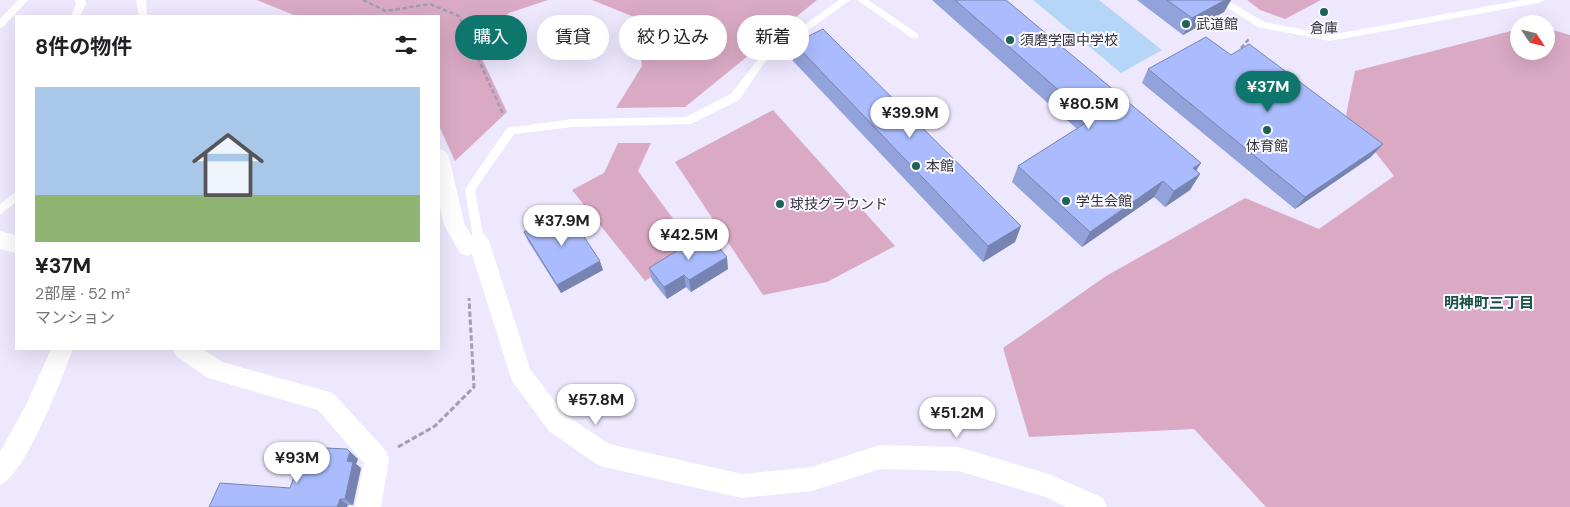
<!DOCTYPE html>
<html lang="ja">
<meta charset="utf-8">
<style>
:root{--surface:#fff;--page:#f2f2f2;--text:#202124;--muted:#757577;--line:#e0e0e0;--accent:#0f766e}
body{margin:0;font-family:"DM Sans","Noto Sans JP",sans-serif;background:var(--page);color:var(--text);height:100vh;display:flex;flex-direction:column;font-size:19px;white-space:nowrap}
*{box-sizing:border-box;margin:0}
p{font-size:16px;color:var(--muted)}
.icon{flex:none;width:28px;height:28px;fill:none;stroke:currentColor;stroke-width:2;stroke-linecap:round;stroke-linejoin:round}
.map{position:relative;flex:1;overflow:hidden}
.sheet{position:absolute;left:15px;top:15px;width:425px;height:335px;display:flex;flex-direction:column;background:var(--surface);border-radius:0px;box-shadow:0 5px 20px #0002}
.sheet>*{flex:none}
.top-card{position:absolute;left:455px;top:15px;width:475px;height:45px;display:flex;gap:10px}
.needle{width:32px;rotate:125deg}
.controls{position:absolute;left:1510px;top:15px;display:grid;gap:10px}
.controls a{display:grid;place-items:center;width:45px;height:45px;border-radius:50%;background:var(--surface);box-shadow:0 5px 20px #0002;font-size:25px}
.price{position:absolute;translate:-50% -42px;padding:0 11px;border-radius:18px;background:#fff;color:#222;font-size:16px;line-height:32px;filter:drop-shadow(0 1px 2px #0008)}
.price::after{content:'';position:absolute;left:50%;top:30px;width:15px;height:11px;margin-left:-8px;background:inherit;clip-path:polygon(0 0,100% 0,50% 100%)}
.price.selected{background:var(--accent);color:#fff}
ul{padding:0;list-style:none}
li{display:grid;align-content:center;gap:10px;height:265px;padding:0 20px}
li+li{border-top:1px solid var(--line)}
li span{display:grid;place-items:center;height:155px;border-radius:0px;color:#555}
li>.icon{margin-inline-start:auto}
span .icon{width:90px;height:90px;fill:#fffc;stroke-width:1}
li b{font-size:21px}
h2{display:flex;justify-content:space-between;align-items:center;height:60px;padding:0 20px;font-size:21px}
.pill{padding:0 18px;border-radius:22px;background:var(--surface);box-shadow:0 5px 20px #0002;font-size:18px;line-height:45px}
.pill.selected{background:var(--accent);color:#fff}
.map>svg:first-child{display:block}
.green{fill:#daaac5}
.water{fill:#b5d6f6}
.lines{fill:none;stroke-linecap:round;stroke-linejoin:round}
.path-far1{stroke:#a29eaf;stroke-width:2.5;stroke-dasharray:4.5 2.5;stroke-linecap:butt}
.path{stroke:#a29eaf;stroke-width:3;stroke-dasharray:5.5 2.5;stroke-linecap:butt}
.service{fill:#fff;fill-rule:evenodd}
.minor{fill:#fff;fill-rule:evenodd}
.wall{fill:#92a2da}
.shaded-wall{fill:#7784b1}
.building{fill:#aabcfd;stroke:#7784b1}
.poi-dot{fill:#1f6354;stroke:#f9f8fe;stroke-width:2}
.labels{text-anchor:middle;stroke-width:4;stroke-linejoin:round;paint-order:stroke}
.poi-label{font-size:14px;fill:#36333d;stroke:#f9f8fe;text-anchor:start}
.neighbourhood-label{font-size:15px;font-weight:bold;fill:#194f43;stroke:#f9f8fe}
</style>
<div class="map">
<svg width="1570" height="507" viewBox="0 0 1570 507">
<rect width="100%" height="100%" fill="#ede8fe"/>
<g class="green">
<polygon points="257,0 548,0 509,13 477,48 507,112 455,161 439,126 439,16 296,16"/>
<polygon points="592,0 817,0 685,107 616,108 642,66 634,17"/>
<polygon points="1247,0 1321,0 1285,19 1260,10"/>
<polygon points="1546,28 1570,35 1570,507 1266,507 1194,429 1029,437 1003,348 1106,276 1245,198 1319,229 1394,176 1346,115 1355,71 1519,29 1519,51 1546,51"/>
<polygon points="773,110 895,246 827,282 763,295 675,162"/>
<polygon points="618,143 651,143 638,171 696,250 645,281 572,190 604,173"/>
</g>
<polygon class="water" points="1033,0 1099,0 1162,50 1121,73"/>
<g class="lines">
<g class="path-far1">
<polyline points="363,0 386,11 430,4 459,16 503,114"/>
<polyline points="1241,48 1249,39"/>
</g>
<polyline class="path" points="398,447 435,426 474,387 469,298"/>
<g class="service">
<polygon points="18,0 28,0 3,27 0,28 0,19"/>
<polygon points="75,0 85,0 86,4 80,16 71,16 76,4"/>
<polygon points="136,0 146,0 147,16 139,16"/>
<polygon points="839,0 850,0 765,62 739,100 691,124 573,127 514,134 475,190 484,241 482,244 474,244 465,189 507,128 573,119 686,117 731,94 759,58"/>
<polygon points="857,0 868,0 918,34 918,38 912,38"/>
<polygon points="1215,0 1227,0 1264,22 1330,35 1522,0 1544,0 1539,3 1330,41 1258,27"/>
<polygon points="16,192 16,202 0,215 0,204"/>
</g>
<g class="minor">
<polygon points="439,149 446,152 449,157 464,223 471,235 478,232 485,235 489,241 530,369 565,415 609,444 742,474 812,467 880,445 958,447 1049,474 1103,498 1107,507 1066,507 1046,497 958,471 880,469 812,491 742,498 604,467 595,463 549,431 512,381 472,254 467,256 460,253 444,225 439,202"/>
<polygon points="0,231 16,235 16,253 0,249"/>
<path d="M51,349h22c-11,29 -47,125 -73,136v-33l26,-47z"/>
<polygon points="173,349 202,349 222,362 333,393 386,451 389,459 381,507 355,507 364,463 318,410 208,378 176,356"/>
</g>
</g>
<g class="wall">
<polygon points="932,0 1006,0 1200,174 1190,190 1165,207 1154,197 1082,247 1012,182 1018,166 1077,129"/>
<polygon points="1137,0 1231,0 1224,12 1183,35"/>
<polygon points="794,43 1021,226 1015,242 983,262 793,61"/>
<polygon points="1231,55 1371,157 1295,209 1142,83 1148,69"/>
<polygon points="524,232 603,270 561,293 528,241"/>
<polygon points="649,268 728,269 691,292 686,287 667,299 652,280"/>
<polygon points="347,449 358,459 356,464 361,468 353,505 348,505 290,488"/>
</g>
<g class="shaded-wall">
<polygon points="1225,0 1231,0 1224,12 1183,35 1192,18"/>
<polygon points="1383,144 1371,157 1295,209 1305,197"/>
<polygon points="1201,163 1191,179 1193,168"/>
<polygon points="1200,174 1190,190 1165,207 1174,191"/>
<polygon points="1163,181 1154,197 1082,247 1090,232"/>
<polygon points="1021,226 1015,242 983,262 988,246"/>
<polygon points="727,257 728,269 691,292 689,280"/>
<polygon points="600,261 603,270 561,293 557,285"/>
<polygon points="684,275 686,287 667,299 664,287"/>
<polygon points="347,449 358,459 356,464 361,468 353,505 345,499"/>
<polygon points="340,499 348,505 347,507 337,507"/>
</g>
<g class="building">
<polygon points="955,0 1006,0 1201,163 1193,168 1200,174 1174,191 1163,181 1090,232 1018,166 1092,119"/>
<polygon points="1167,0 1225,0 1192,18"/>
<polygon points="823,29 1021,226 988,246 794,43"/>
<polygon points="1206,37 1231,55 1249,44 1383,144 1305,197 1148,69"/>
<polygon points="566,210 600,261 557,285 524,232"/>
<polygon points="706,233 727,257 689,280 684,275 664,287 649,268"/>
<polygon points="305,447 347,449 350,452 347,461 353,462 345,499 340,499 337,507 209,507 220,483 290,488"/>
</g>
<g class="poi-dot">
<circle cx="1324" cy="12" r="5"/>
<circle cx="1186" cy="24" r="5"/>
<circle cx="1010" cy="40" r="5"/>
<circle cx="1267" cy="130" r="5"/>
<circle cx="916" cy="166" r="5"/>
<circle cx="1066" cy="201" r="5"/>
<circle cx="780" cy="204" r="5"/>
</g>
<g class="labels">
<g class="poi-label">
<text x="1196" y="29">武道館</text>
<text x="1324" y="33" text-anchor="middle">倉庫</text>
<text x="1020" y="45">須磨学園中学校</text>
<text x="1267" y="151" text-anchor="middle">体育館</text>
<text x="926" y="171">本館</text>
<text x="1076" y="206">学生会館</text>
<text x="790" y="209">球技グラウンド</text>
</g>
<g class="neighbourhood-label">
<text x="1489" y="308">明神町三丁目</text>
</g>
</g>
</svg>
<div class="controls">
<a><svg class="needle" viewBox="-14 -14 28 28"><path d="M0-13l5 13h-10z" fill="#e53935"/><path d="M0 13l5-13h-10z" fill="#757577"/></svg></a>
</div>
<b class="price selected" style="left:1268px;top:113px">¥37M</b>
<b class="price" style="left:1089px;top:130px">¥80.5M</b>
<b class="price" style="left:910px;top:139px">¥39.9M</b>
<b class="price" style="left:562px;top:247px">¥37.9M</b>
<b class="price" style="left:689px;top:261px">¥42.5M</b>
<b class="price" style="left:596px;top:426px">¥57.8M</b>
<b class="price" style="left:957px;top:439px">¥51.2M</b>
<b class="price" style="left:297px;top:484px">¥93M</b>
<div class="top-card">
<a class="pill selected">購入</a>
<a class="pill">賃貸</a>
<a class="pill">絞り込み</a>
<a class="pill">新着</a>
</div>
<section class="sheet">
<h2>8件の物件<svg class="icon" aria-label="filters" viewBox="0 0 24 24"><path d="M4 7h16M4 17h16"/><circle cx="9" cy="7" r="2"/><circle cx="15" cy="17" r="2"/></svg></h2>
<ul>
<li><span style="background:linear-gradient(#a9c7e8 70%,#8fb573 0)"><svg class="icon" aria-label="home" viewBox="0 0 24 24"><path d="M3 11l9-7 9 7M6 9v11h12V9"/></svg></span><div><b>¥37M</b><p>2部屋 · 52 m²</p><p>マンション</p></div></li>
</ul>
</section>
</div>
